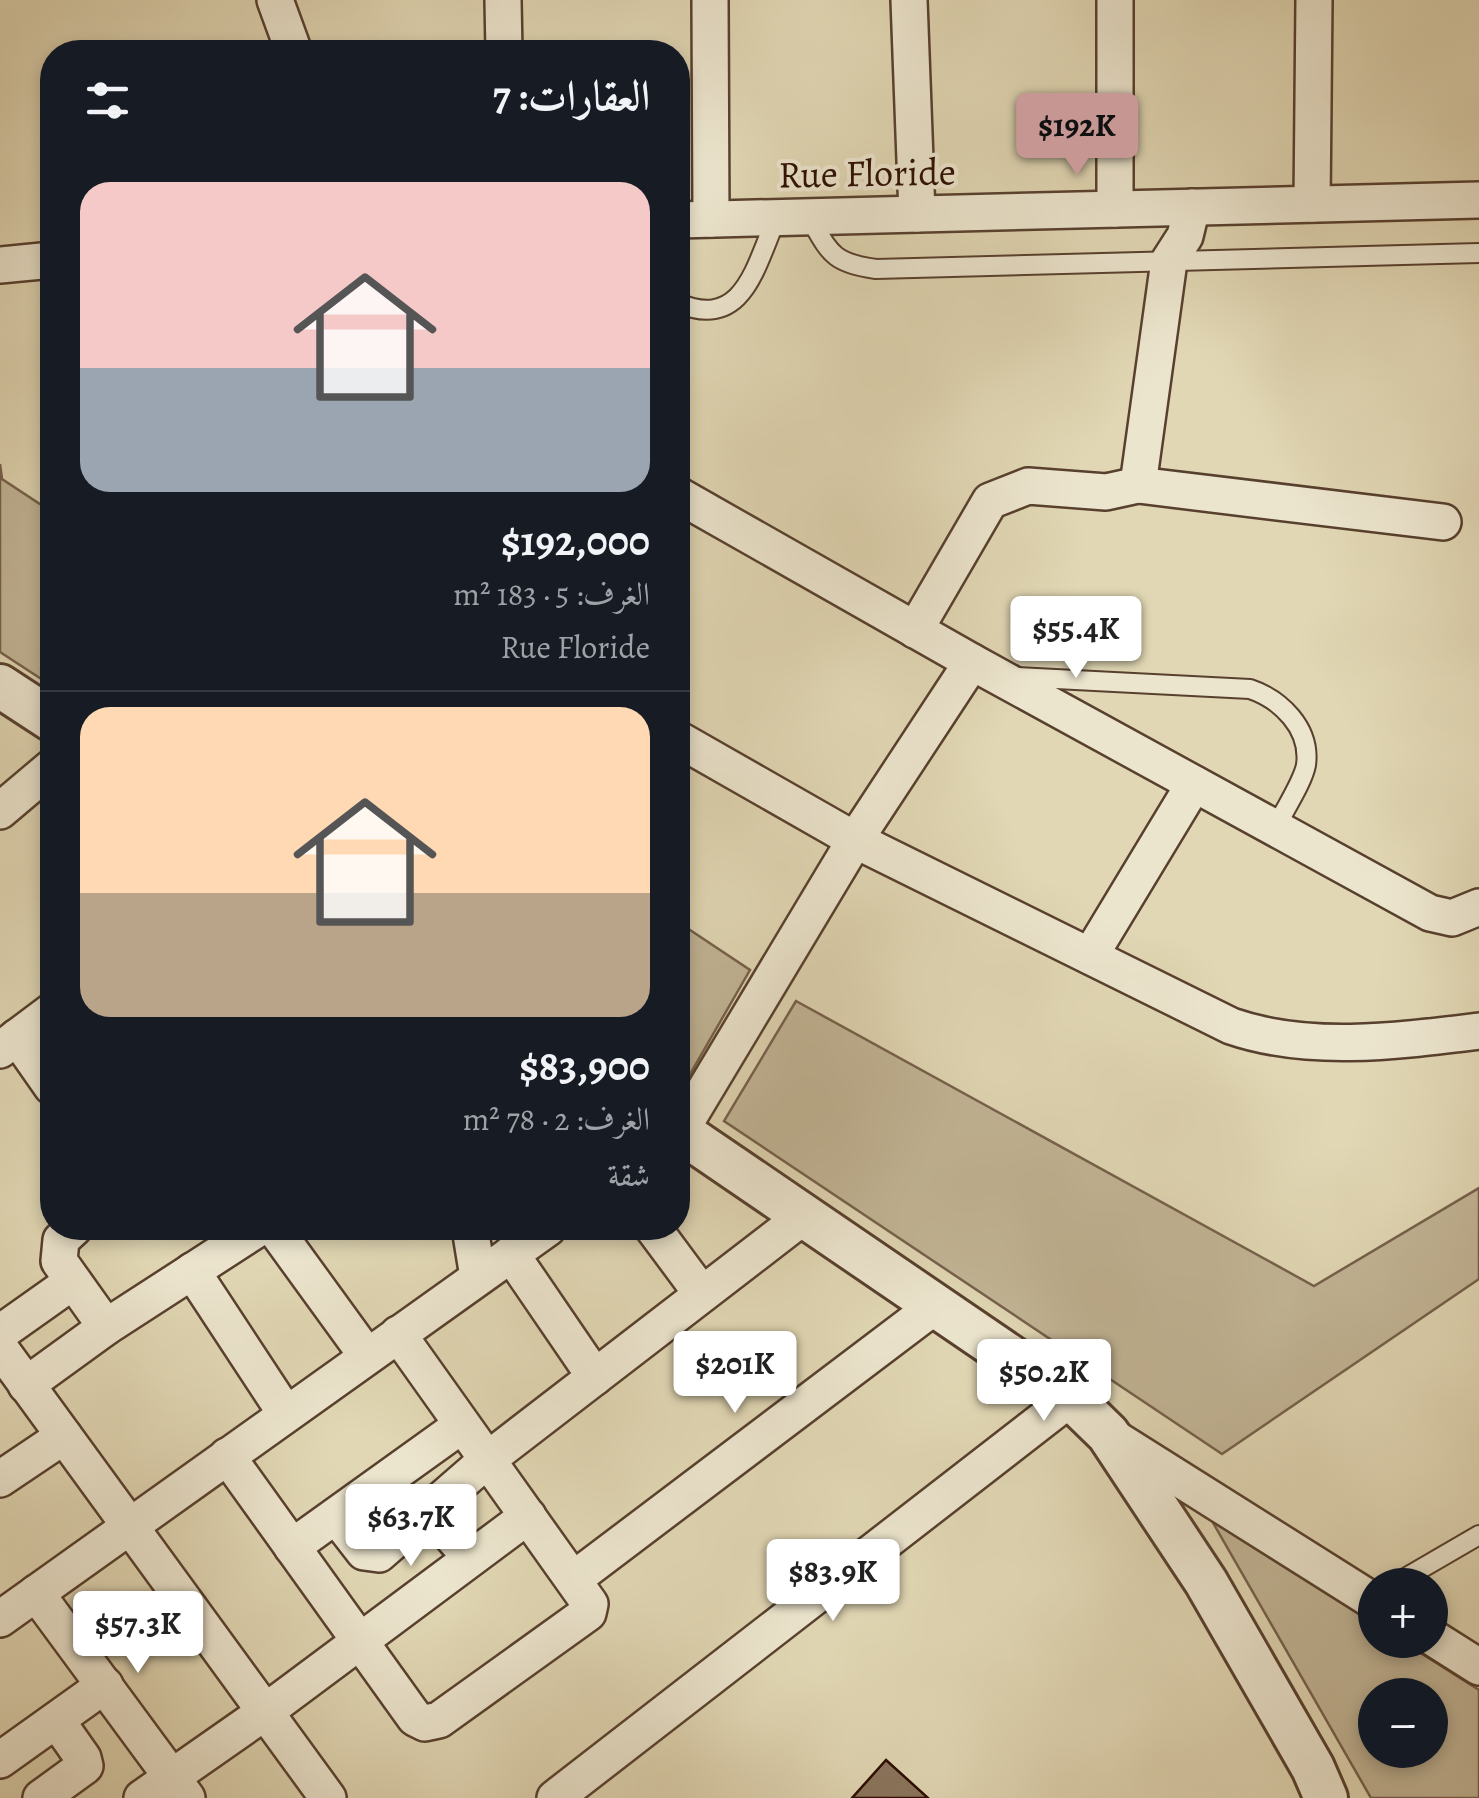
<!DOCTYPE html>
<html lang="ar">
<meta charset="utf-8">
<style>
:root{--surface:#171b24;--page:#20242c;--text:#f1f3f6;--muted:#9ea1a6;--line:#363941;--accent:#c59692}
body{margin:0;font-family:Alegreya,Amiri,serif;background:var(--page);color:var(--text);direction:rtl;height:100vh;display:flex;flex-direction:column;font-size:38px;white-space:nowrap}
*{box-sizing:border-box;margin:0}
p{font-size:32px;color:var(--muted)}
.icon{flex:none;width:55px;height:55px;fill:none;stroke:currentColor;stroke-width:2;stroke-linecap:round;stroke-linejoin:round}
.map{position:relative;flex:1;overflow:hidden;direction:ltr}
.drawer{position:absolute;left:40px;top:40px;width:650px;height:1200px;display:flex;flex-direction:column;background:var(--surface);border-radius:40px;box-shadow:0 5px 15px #0003;direction:rtl}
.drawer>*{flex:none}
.fabs{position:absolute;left:1358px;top:1568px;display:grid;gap:20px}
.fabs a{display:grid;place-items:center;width:90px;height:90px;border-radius:50%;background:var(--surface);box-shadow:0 5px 15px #0003;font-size:50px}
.price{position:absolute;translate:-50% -85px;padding:0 22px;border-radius:10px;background:#fff;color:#222;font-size:32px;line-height:65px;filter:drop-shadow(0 2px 5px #0008)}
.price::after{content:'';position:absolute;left:50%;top:60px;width:30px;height:22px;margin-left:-15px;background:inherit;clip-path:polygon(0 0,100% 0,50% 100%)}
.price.active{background:var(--accent);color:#111}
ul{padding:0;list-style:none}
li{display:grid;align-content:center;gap:20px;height:530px;padding:0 40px}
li+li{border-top:2px solid var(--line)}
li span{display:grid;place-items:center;height:310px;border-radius:30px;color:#555}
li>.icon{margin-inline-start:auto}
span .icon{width:180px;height:180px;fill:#fffc;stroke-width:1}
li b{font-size:42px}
h2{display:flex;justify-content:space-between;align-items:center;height:120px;padding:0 40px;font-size:42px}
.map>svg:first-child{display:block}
.green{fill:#c2b596;stroke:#76614c;stroke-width:2.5;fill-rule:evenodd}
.building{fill:#8a765e;stroke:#2b0d01;stroke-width:2.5}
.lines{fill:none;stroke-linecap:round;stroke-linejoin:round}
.service-casing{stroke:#58402e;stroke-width:22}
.minor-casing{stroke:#58402e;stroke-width:40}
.tertiary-casing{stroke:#58402e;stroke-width:48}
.service{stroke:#ece5ce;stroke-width:18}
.minor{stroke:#ece5ce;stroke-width:35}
.tertiary{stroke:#ece5ce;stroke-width:42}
.labels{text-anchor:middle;stroke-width:8;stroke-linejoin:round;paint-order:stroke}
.street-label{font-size:38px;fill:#2b0d01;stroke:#ece5ce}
</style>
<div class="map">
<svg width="1479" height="1798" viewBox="0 0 1479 1798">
<rect width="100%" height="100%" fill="#e1d7b4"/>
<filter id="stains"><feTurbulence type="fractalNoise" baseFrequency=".002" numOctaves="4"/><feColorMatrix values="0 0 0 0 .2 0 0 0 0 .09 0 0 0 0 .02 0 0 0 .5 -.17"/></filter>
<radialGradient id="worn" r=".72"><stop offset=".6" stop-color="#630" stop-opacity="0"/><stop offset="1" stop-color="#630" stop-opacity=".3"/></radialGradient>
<g class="green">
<polygon points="0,464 2,479 52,512 52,686 0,652"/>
<polygon points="678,922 750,970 678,1095"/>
<polygon points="796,1001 1314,1286 1479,1188 1479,1279 1222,1454 724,1121"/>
<path d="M1212,1521l163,103v16h25l79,50v108h-108zM1430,1695v55h-55v-55z"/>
</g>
<polygon class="building" points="886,1760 928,1798 852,1798"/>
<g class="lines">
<g class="service-casing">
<g id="service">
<path d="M809,217c21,36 23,46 67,52l603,-16"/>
<path d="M678,303c66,28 77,-37 99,-86"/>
<path d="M1017,677l233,12c30,10 61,39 56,76 -3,17 -23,47 -31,64"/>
<polyline points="1393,1585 1479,1535"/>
</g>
</g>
<g class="minor-casing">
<g id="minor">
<polyline points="275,0 294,52"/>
<polyline points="503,0 504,52"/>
<polyline points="710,0 711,219"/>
<polyline points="909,0 917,214"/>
<polyline points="1312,204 1314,0"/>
<polyline points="1115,209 1115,0"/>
<polyline points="678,220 1479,200"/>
<polyline points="0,265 52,260"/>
<polyline points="1138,485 1169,261 1185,236 1192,207"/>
<polyline points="678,495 972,662 1430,913 1452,918 1479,907"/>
<polyline points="915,630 990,501 1028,486 1106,492 1138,485 1443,522"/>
<path d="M678,739l177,101 376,186c78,27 167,15 248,5"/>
<polyline points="0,811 52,767"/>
<polyline points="1090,956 1194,784"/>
<polyline points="17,1037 52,1087"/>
<polyline points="0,1050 52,1011"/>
<polyline points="678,1135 855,840 972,662"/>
<polyline points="74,1228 61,1240 59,1261 106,1327"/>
<polyline points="274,1228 367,1356"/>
<polyline points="470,1228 478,1277"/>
<polyline points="653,1228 702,1294"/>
<polyline points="511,1254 595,1377"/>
<polyline points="192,1271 286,1414"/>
<polyline points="0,1333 72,1282"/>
<polyline points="0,1348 328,1798"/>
<polyline points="26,1385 106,1327 259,1228"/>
<polyline points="1113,1437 1375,1602"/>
<polyline points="227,1456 415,1718 425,1723 439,1720 588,1613 590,1604 398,1334"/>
<polyline points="0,1479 64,1436"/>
<polyline points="430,1511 471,1558"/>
<polyline points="336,1516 364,1552 379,1554 487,1460 804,1216"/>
<polyline points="292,1547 462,1425"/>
<polyline points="574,1579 935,1306"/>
<polyline points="36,1593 187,1798"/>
<polyline points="0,1619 548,1228"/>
<polyline points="1430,1636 1479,1667"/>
<polyline points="0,1760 105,1685"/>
<polyline points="41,1798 85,1766 83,1758 57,1721"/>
<polyline points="142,1798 265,1712 528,1516"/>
<polyline points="555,1798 1071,1398"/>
</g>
</g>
<g class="tertiary-casing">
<g id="tertiary">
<polyline points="0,686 52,720"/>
<polyline points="678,1130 1071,1398 1108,1434 1206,1582 1313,1768 1326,1798"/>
</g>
</g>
<use href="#service" class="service"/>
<use href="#minor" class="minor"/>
<use href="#tertiary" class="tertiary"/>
</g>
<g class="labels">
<g class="street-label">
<text transform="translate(867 173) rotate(-1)" y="13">Rue Floride</text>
</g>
</g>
<rect width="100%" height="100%" filter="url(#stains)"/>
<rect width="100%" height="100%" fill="url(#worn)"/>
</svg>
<div class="fabs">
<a>+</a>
<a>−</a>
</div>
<b class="price active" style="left:1077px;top:178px">$192K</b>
<b class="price" style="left:1076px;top:681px">$55.4K</b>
<b class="price" style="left:735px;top:1416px">$201K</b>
<b class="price" style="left:1044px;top:1424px">$50.2K</b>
<b class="price" style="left:411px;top:1569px">$63.7K</b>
<b class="price" style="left:833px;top:1624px">$83.9K</b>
<b class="price" style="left:138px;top:1676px">$57.3K</b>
<section class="drawer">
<h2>العقارات: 7<svg class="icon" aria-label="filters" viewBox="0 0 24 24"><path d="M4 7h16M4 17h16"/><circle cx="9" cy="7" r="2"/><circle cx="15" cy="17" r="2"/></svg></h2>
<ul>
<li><span style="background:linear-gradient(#f6c9c9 60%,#9aa5b1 0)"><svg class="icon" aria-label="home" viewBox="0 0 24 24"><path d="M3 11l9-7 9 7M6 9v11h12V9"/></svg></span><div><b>$192,000</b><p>الغرف: 5 · 183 m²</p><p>Rue Floride</p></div></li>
<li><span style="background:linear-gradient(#ffd9b3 60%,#b9a48a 0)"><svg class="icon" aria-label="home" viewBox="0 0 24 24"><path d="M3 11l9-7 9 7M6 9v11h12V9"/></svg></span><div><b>$83,900</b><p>الغرف: 2 · 78 m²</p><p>شقة</p></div></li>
</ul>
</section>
</div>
